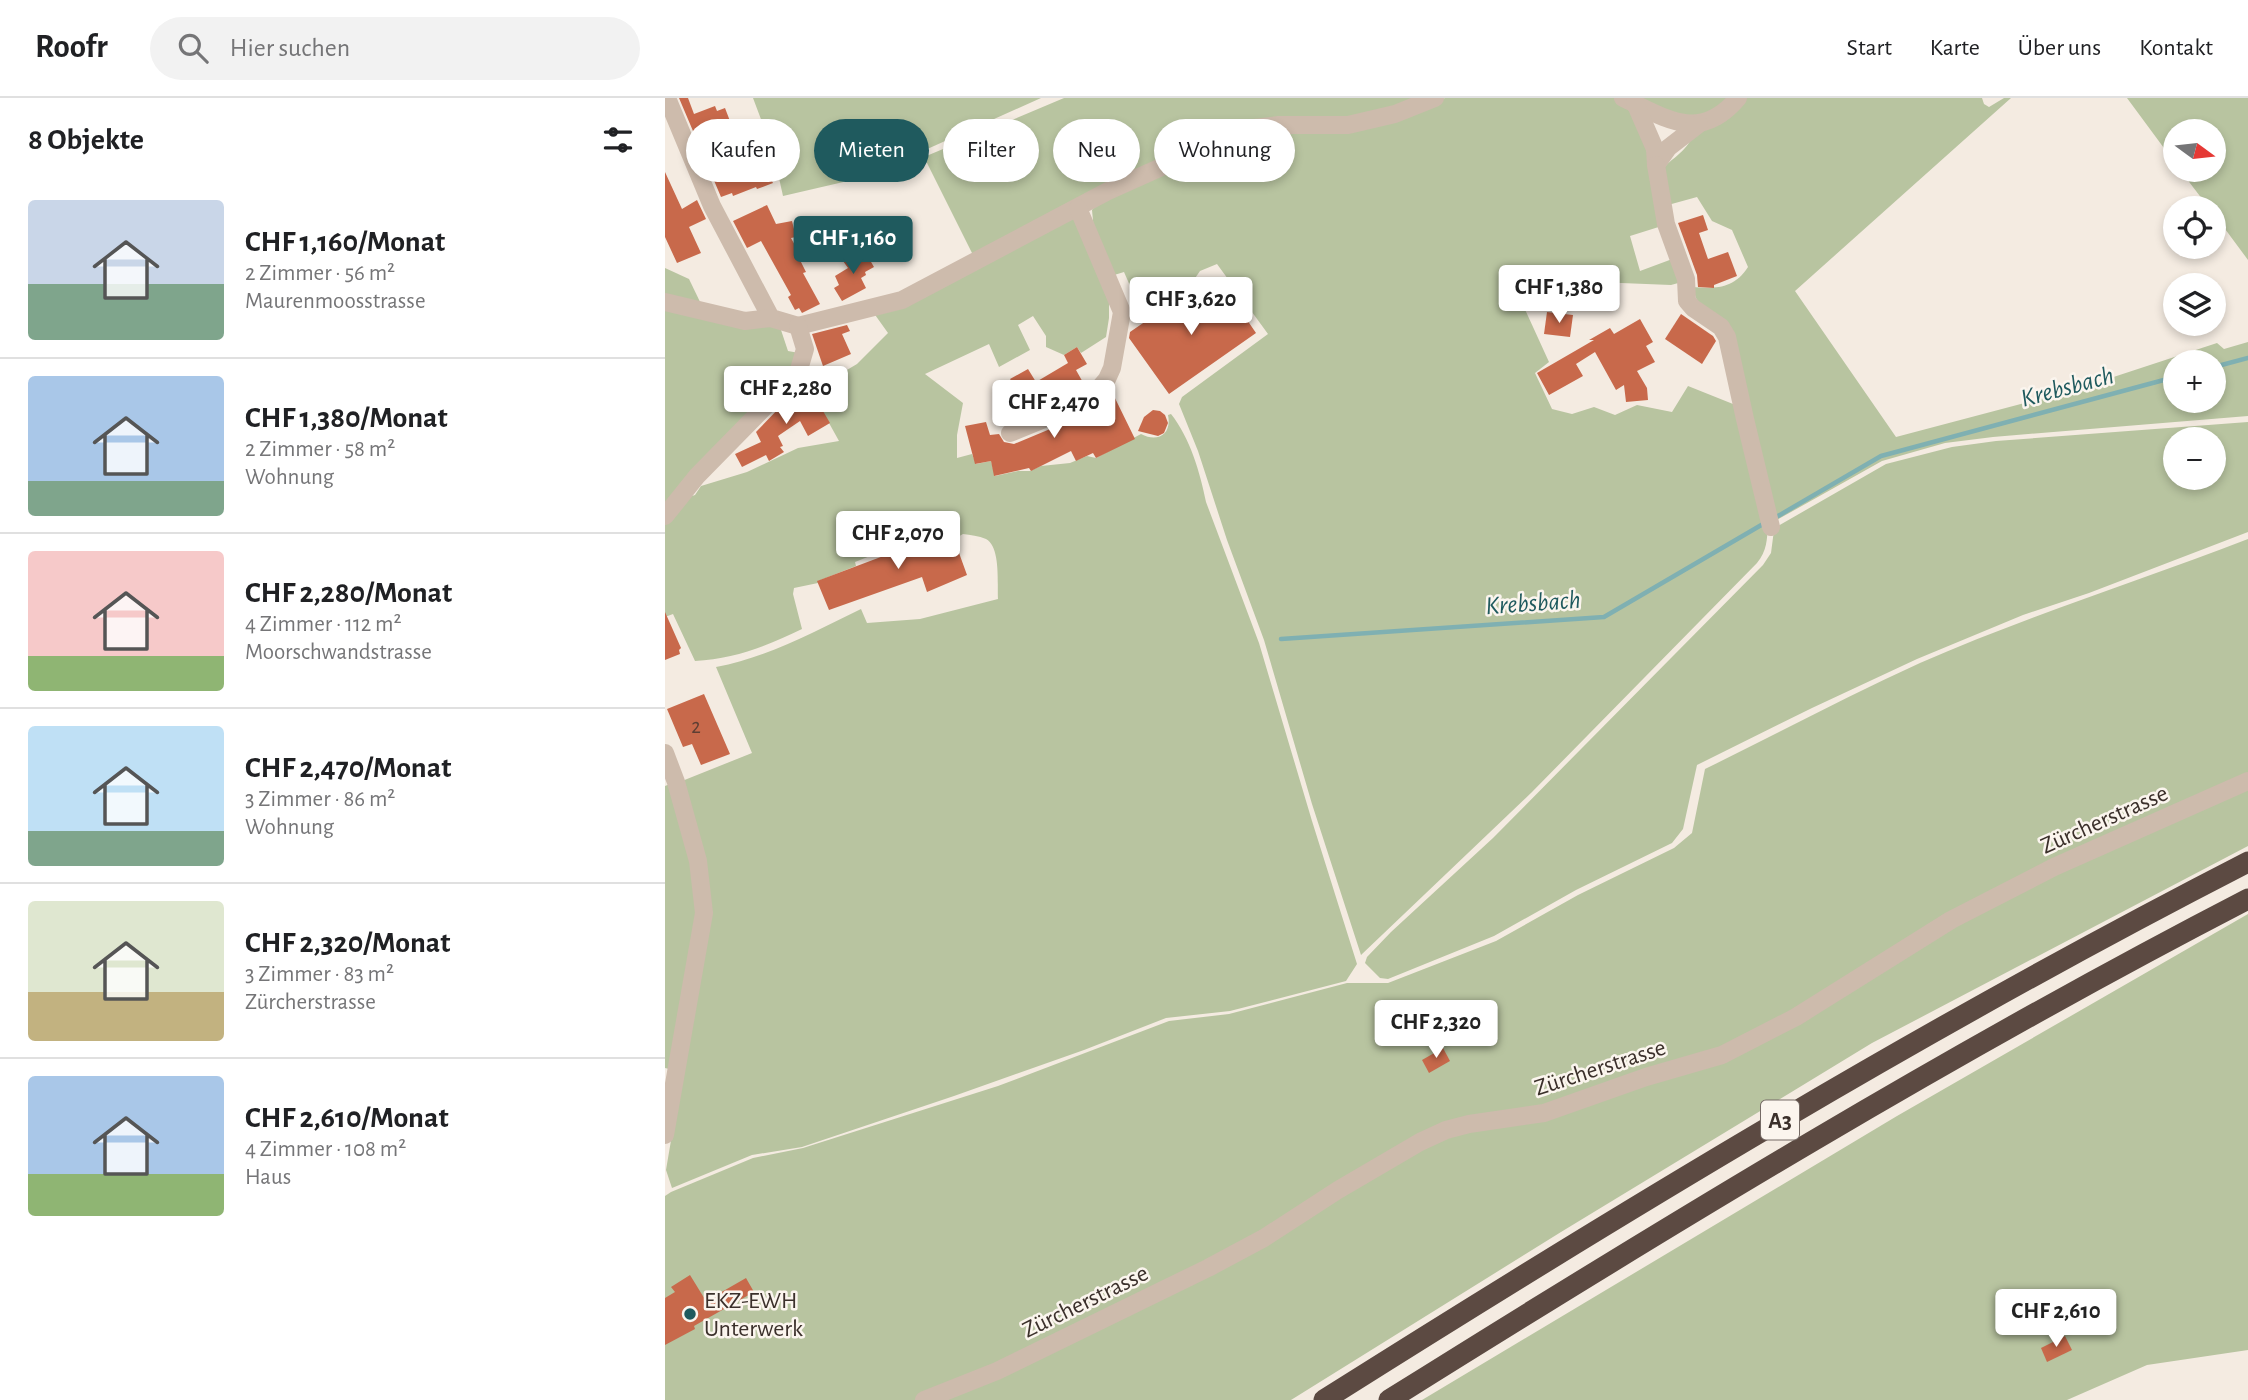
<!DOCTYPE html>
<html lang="de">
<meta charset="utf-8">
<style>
:root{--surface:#fff;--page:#f2f2f2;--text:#202124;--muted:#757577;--line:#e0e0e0;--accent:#1f5a5e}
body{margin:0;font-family:"Alegreya Sans",sans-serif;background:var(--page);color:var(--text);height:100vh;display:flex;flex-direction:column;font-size:26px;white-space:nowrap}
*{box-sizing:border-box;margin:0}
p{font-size:23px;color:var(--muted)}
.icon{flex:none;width:38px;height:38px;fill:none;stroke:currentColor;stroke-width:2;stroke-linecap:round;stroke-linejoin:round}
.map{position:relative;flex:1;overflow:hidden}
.details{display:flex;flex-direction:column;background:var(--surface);width:665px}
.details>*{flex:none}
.top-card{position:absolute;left:21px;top:21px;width:665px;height:63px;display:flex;gap:14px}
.needle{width:46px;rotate:105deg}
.tools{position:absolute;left:1498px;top:21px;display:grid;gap:14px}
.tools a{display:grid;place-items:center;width:63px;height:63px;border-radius:50%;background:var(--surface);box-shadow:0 4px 10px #0003;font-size:35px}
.price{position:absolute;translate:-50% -60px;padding:0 16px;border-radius:7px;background:#fff;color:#222;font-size:23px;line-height:46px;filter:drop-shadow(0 2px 4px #0008)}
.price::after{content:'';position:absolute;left:50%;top:42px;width:21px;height:16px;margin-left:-10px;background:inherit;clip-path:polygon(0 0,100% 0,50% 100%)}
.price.selected{background:var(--accent);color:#fff}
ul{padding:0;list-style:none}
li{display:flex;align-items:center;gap:21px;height:175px;padding:0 28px}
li+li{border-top:2px solid var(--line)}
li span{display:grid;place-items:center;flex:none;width:196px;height:140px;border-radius:7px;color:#555}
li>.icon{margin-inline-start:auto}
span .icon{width:84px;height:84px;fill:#fffc;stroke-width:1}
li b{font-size:30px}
h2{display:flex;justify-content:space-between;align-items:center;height:84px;padding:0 28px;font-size:30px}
.tag{padding:0 24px;border-radius:32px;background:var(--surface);box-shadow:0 4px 10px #0003;font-size:24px;line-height:63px}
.tag.selected{background:var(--accent);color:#fff}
header{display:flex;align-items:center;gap:42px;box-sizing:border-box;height:98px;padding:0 35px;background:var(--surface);border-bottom:2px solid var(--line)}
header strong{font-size:33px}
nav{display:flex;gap:38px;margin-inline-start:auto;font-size:24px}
.search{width:490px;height:63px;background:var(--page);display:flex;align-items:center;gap:18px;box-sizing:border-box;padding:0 24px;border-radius:38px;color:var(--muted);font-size:26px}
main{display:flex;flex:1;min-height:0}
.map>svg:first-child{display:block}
.green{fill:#b8c4a0;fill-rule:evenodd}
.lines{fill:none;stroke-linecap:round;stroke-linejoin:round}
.stream{stroke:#7fb0b2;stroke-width:4.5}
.building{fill:#c8694b}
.minor{stroke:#cdbbac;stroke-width:18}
.highway{stroke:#5c4a42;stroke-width:21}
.poi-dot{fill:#1f5a5e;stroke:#fbf5ee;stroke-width:2.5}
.labels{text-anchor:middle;stroke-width:5;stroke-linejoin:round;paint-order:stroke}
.number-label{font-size:21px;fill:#5e3e33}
.shield{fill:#fbf5ee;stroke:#756b66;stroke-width:2}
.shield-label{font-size:23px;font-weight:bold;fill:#3b302b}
.street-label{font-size:24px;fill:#3b302b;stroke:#fbf5ee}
.poi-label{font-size:24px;fill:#3b302b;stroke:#fbf5ee;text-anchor:start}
.water-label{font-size:26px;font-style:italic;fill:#1f5a5e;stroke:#fbf5ee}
</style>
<header>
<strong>Roofr</strong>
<div class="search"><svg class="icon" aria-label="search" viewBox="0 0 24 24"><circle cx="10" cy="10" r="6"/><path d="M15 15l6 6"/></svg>Hier suchen</div>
<nav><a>Start</a><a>Karte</a><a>Über uns</a><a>Kontakt</a></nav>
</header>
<main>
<section class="details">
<h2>8 Objekte<svg class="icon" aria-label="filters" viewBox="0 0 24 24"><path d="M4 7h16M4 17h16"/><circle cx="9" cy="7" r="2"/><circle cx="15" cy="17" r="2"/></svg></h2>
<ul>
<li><span style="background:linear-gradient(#c9d6e8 60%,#7fa58c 0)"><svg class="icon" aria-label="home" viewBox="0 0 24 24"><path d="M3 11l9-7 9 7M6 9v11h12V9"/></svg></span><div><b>CHF 1,160/Monat</b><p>2 Zimmer · 56 m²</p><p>Maurenmoosstrasse</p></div></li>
<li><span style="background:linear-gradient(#a9c7e8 75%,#7fa58c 0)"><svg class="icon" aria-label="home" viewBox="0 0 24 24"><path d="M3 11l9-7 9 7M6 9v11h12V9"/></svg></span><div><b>CHF 1,380/Monat</b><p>2 Zimmer · 58 m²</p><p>Wohnung</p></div></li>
<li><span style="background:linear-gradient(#f6c9c9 75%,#8fb573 0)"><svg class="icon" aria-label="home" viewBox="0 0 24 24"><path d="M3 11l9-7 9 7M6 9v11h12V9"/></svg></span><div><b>CHF 2,280/Monat</b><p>4 Zimmer · 112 m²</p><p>Moorschwandstrasse</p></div></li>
<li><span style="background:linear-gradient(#bfe0f5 75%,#7fa58c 0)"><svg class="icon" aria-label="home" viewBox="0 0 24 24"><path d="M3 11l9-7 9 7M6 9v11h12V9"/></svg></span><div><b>CHF 2,470/Monat</b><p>3 Zimmer · 86 m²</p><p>Wohnung</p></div></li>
<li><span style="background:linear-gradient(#dfe7d0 65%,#c2b280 0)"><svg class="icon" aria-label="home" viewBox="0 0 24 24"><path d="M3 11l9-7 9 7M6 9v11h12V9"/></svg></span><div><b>CHF 2,320/Monat</b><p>3 Zimmer · 83 m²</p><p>Zürcherstrasse</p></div></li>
<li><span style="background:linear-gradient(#a9c7e8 70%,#8fb573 0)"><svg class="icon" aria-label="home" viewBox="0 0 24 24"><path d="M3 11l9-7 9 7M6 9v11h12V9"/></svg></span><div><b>CHF 2,610/Monat</b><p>4 Zimmer · 108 m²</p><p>Haus</p></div></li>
</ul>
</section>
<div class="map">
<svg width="1583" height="1302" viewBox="0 0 1583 1302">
<rect width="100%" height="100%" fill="#f4ebe1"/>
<g class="green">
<polygon points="88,0 376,0 200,79 118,98 108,53"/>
<polygon points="399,0 763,0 694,19 612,23 310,161 259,59"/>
<path d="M780,0h171l23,22 26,105 -35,11 10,35 35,-13 7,24 -11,3 -75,-3 -74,21 27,59 -14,11 17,36 20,5 22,-7 21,8 22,-10 35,7 16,-26 50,20 30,118c-1,16 -1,27 -11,39l-225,229 -171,163 -49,-151 -48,-164 -37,-100 -29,-89 -19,-47 3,-7 86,-63 -51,-70 -17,7 -11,16 -44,33 -21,-48 -13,4 -17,-45 -2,-21 8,-10 157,-69 141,-14z"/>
<polygon points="968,0 1070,0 1053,14 1022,21"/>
<path d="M1079,0h238l2,6 5,3 15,-9h7l-216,193 101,146 181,-48 140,-46 7,6 24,-7v74l-255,21 -48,6 -63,18 -107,60 -45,-186 -31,-29 -7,-19c23,2 42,2 56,-20l-16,-37 -20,-9 -15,-24 -29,8c-2,-10 -7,-26 -4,-36 2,-7 21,-16 27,-30zM1510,264h39v39h-39z"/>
<polygon points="1462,0 1583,0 1583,162 1549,116 1549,110 1544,110 1515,72 1549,72 1549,33 1510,33 1510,65"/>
<path d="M410,120l34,79v21l-3,19 -25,16 -4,-6 -13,8 -18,-8v-11l-13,-20 -15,9 12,25 -31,17 -10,-23 -64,30 38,29 -6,32v23l15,-4 4,10 15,-3 4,15 23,-5h12l11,-5 29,-3 17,-7 9,2 45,-24c17,9 31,0 27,-19l3,-1c19,24 29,58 35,88l53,141 53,178 45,143 -11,17 -116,30 -64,7 -82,32 -130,46 -152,51 -50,8 -80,33 -6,-18 44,-260 -28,-129 70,-28 -36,-86c52,-10 98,-35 145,-58l6,14 53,-4 78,-20c-1,-15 3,-52 -12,-60 -7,-3 -16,-4 -23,-5l-9,5 -44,7 -17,6 -3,-4 -35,14 1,4 -38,15v2l-24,5 -1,6 9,35c-35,17 -68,30 -107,32l-22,-47 -8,3v-94l18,-24 12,-4 6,-9 46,-14 51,-24 41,-7 -30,-54 -8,-10 29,3 27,-16 31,-31 -15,-21z"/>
<polygon points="0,170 24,181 37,208 0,199"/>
<polygon points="0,207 107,227 116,232 123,253 134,255 130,269 0,411"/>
<path d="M1583,324v110l-159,61 -66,22 -106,44 -105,49 -115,57 -14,64 -11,14 -96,47 -82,46 -106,43 -8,-1 -15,-15 2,-6 24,-25 102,-94 270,-273 8,-12 3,-23 4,-4 108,-62 66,-17 44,-6zM1510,341h39v39h-39z"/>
<path d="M1583,441v307l-376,197 -311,189 -270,168h-626v-204l6,-4 82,-34 50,-10 195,-62 171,-65 60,-7 118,-31h41l108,-42 82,-46 96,-47 18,-15 13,-64c72,-35 142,-73 215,-106 107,-47 219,-82 328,-124z"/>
<polygon points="5,686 28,767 31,815 4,971 0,970 0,688"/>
<polygon points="1583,816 1583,1252 1482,1267 1402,1302 757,1302 1232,1018"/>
</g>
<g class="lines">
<g class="stream">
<polyline points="1549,269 1583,260"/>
<polyline points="1113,418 1216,358 1510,279"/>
<polyline points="616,541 939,519 1098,426"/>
</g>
</g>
<g class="building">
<polygon points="14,0 23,0 29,16 50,8 52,13 60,10 81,65 83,64 87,74 100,69 108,85 92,91 91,89 68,98 67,95 56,99"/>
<polygon points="0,74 17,111 32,102 41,121 24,129 36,155 12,165 0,139"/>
<polygon points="102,107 111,126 127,123 131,139 126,140 137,160 135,162 141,174 138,175 155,206 137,215 134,210 130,212 123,199 126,197 96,143 82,150 68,123"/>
<polygon points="1038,117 1043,132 1034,135 1043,161 1063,154 1072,178 1049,187 1049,190 1033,189 1032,177 1013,125"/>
<polygon points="199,152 209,169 200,174 201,177 196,180 201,190 177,203 169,190 174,187 170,178 183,170 178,163"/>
<polygon points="556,184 591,235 504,296 464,240 465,234 500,210 508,219"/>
<polygon points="882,214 908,217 905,239 879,236"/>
<polygon points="1016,216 1048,238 1051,243 1037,266 1000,241"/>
<polygon points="975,221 988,244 981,248 990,264 972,273 982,290 983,302 961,304 959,287 951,292 930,254 911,266 918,278 884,297 872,275 929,242 924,242 945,230 949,236"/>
<polygon points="182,227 185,233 177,236 186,256 158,268 147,236"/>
<polygon points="412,249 422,266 411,272 420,288 410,296 370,312 358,292 354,295 345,281 363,271 371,284 403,265 399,257"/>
<polygon points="144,289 165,325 143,338 135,323 113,338 118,348 115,349 119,354 104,363 101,357 77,369 70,356 96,344 91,334 117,307 123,304 124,300"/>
<polygon points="447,294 470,341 431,360 428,355 411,363 406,353 366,373 364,370 329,378 326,363 310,366 300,328 321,324 325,337 334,336 339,344 349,346 421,316"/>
<polygon points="488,312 495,313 500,317 503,325 499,335 493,338 473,333 479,319"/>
<polygon points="285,430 302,477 262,494 257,479 164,512 152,483 245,448 244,445"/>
<polygon points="0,514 16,550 14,552 15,556 0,562"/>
<polygon points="39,596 65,656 36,667 27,646 18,649 2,611"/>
<polygon points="778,950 785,963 764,975 757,962"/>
<polygon points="25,1177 41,1203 81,1180 89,1194 29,1228 30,1231 0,1247 0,1200 10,1194 6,1189"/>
<polygon points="1400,1238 1407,1252 1382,1264 1376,1250"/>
</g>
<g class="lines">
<g class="minor">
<polyline points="2,0 47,108 106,220 133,228"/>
<path d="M958,0c44,21 77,45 115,0"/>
<polyline points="970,5 990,51 991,67 1003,50 1034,26"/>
<polyline points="991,67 1001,126 1021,181 1022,203 1028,210 1056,229 1062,239 1080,321 1106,429"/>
<polyline points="0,204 80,223 106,220"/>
<polyline points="133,228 237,202 443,93 581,31 614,27 683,27 730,16 770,0"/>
<polyline points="345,335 416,306 430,295 442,281 447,270 457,214 413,110"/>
<polyline points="0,418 32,378 133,275 140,251 133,228"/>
<polyline points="0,655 11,684 33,763 39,815 0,1037"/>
<polyline points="259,1302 332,1273 543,1170 599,1140 673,1092 755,1044 781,1032 804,1026 879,1015 981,979 1057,957 1131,919 1286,822 1389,769 1583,683"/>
</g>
<g class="highway">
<path d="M659,1302c301,-190 606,-375 924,-538"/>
<path d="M724,1302c281,-176 565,-349 859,-501"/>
</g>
</g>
<circle class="poi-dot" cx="25" cy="1216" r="7"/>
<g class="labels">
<g class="number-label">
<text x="31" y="635">2</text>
</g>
<rect class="shield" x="1096" y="1002.5" width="38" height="39" rx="5"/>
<g class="shield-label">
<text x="1115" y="1030">A3</text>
</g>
<g class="street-label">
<text transform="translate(1439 721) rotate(-24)" y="8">Zürcherstrasse</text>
<text transform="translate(935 969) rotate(-18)" y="8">Zürcherstrasse</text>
<text transform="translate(420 1203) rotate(-26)" y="8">Zürcherstrasse</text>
</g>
<g class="poi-label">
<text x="39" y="1210">EKZ-EWH<tspan x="39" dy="28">Unterwerk</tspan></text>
</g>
<g class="water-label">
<text transform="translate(1402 288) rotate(-15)" y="9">Krebsbach</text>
<text transform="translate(868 504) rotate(-4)" y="9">Krebsbach</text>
</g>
</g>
</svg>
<div class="tools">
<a><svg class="needle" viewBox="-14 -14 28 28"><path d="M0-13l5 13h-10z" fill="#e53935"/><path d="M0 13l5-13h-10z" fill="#757577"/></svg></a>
<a><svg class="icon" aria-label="locate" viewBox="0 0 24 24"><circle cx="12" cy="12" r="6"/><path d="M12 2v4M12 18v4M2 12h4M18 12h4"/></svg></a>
<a><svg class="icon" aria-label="layers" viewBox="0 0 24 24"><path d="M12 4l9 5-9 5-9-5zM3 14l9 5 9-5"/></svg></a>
<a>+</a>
<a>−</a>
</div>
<b class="price selected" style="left:188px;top:178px">CHF 1,160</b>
<b class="price" style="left:894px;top:227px">CHF 1,380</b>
<b class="price" style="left:526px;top:239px">CHF 3,620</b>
<b class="price" style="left:121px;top:328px">CHF 2,280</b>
<b class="price" style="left:389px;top:342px">CHF 2,470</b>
<b class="price" style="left:233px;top:473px">CHF 2,070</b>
<b class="price" style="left:771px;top:962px">CHF 2,320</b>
<b class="price" style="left:1391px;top:1251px">CHF 2,610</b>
<div class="top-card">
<a class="tag">Kaufen</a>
<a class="tag selected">Mieten</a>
<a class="tag">Filter</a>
<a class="tag">Neu</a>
<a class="tag">Wohnung</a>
</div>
</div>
</main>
